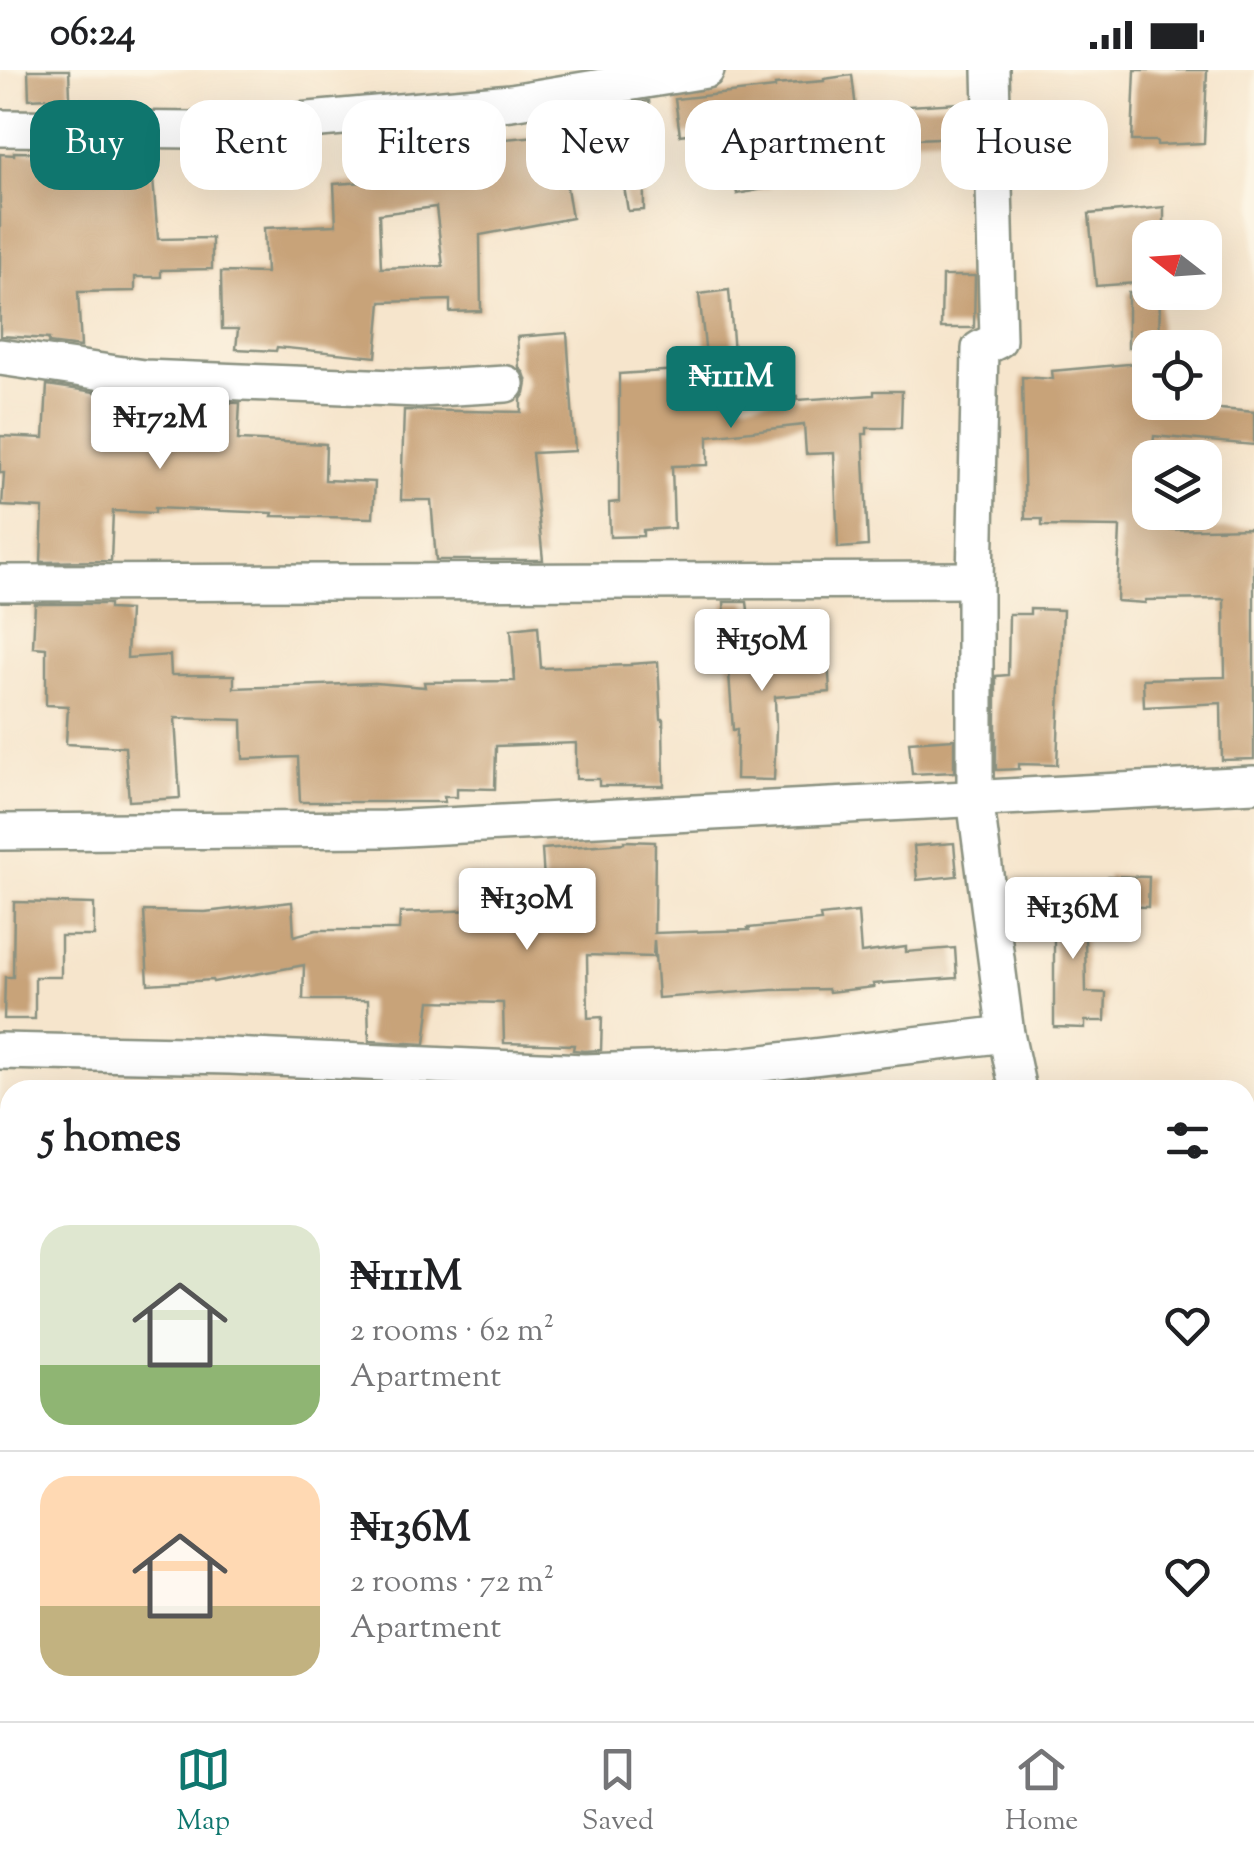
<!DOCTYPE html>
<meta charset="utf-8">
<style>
:root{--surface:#fff;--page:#f2f2f2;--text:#202124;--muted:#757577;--line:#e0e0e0;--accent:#0f766e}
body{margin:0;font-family:"Sorts Mill Goudy",serif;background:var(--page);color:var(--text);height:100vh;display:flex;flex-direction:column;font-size:38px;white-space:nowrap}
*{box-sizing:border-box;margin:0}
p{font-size:32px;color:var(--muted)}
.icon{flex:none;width:55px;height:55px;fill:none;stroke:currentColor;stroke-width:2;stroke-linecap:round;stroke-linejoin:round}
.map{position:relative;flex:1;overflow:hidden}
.drawer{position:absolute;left:0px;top:1010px;width:1255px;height:642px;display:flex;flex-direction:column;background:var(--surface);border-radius:30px 30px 0 0;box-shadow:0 10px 40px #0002}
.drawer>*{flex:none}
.top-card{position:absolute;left:30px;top:30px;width:1195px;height:90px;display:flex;gap:20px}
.needle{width:65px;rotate:287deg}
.controls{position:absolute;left:1132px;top:150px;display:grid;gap:20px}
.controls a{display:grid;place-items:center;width:90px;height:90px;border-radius:20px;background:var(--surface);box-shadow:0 10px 40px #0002;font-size:50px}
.price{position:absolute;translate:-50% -85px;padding:0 22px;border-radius:10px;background:#fff;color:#222;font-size:32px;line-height:65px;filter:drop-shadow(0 2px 5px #0008)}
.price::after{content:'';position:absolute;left:50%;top:60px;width:30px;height:22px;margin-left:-15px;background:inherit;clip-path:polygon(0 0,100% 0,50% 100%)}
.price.selected{background:var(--accent);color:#fff}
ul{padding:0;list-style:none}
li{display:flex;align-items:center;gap:30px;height:250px;padding:0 40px}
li+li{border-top:2px solid var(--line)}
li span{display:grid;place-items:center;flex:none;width:280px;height:200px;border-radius:30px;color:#555}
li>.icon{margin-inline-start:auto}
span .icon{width:120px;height:120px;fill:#fffc;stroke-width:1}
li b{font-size:42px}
h2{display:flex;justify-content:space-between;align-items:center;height:120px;padding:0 40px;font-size:42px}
.tag{padding:0 35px;border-radius:30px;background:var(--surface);box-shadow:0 10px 40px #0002;font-size:35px;line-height:90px}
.tag.selected{background:var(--accent);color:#fff}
.status{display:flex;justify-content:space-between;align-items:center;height:70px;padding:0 50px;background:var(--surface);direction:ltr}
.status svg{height:28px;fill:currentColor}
.menu{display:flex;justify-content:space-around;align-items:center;height:140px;border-top:2px solid var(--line);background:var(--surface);font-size:28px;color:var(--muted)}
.menu a{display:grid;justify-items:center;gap:5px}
.menu .selected{color:var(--accent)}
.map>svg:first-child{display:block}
.building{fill:#c8a379;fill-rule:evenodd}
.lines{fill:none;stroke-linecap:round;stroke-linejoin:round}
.minor-casing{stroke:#8a9180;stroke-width:40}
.minor{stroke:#fff;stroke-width:35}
</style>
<div class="status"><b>06:24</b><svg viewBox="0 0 49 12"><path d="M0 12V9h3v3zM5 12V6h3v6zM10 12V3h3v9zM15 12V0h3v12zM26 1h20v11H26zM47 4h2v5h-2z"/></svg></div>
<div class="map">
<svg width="1254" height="1651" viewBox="0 0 1254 1651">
<rect width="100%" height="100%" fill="#fcf5e5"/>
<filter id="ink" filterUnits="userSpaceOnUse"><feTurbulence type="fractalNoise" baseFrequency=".01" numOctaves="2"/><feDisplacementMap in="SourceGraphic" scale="20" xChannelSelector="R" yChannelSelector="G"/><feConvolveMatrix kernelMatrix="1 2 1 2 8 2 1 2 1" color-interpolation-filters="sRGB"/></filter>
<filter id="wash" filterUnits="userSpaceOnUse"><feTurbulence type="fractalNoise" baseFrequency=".0048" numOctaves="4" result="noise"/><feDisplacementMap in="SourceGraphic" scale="40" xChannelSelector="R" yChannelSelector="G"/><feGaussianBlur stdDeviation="2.25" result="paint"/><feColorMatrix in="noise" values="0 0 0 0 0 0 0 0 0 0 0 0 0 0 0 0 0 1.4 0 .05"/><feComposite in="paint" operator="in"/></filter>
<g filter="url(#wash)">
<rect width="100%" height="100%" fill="#f6e5cc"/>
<g id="blocks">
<g class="building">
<polygon points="28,0 69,0 70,27 29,29"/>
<polygon points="1135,0 1207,0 1204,73 1157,75 1157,71 1132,71"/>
<polygon points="852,5 856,39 960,33 963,67 820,73 821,83 764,87 769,118 737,124 726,58 680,65 675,29 775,18 775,15 824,11 824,9"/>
<polygon points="649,31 650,40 643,41 644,140 628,141 618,80 589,84 584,42"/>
<path d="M558,64l14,84 -92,17 1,76 -31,1v-12l-69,2 -5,55 -99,-10 -1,4 -40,-2 2,-20h-16l-1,-57 45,1 -2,-45 72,-3 -2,-41 48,-3 -3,-34 104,-10v4zM436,137l7,59 -62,2 -2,-54z"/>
<polygon points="14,82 62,83 62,86 100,88 99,102 152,97 158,169 212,168 212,199 161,200 161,207 135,207 135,221 78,222 81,277 48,273 49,269 0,266 0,84 14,85"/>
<polygon points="1164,137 1164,168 1150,168 1150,212 1096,216 1089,144"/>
<polygon points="942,206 975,206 974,258 941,258"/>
<polygon points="729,220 738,333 797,326 797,330 874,325 874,321 902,321 901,358 867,358 867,364 863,364 868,476 838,478 834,383 806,384 804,355 708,366 708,395 672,396 674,458 643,460 643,466 610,467 609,433 619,432 619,304 693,299 693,296 707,294 699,224"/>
<polygon points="1128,222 1160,222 1159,278 1128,278"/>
<polygon points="567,263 575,381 532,383 543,490 436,490 431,430 401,430 404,340 521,342 521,329 525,323 527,312 524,303 519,298 517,267"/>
<polygon points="1150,292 1150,333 1254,342 1254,375 1154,366 1152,388 1150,388 1150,460 1254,458 1254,689 1222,690 1221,633 1144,637 1143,609 1225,607 1224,529 1146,530 1145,533 1117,531 1120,457 1042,456 1042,449 1025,449 1022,307 1053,309 1052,301"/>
<polygon points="47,315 102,323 102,352 160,353 161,330 240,333 238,370 326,374 325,410 375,412 373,448 272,446 273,443 155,438 155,443 113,441 111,491 41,492 43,438 2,436 4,403 0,403 0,366 44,368"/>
<polygon points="724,532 747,532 753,580 756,580 757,593 828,588 830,622 775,627 776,657 774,710 736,709 737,659 733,660"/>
<polygon points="35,534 109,534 109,539 129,540 127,588 170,585 171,605 234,605 234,618 375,613 425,617 424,612 515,611 511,559 538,556 541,598 631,595 631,594 658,592 661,649 663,649 664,716 599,716 599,709 576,709 576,673 496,676 495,719 457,718 457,727 444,727 445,732 300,732 298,687 243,689 242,650 175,648 180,728 129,731 125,677 66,674 68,636 46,635 46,578 33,577"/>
<polygon points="1030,539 1063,540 1057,695 1019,694 1019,699 996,700 996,606 1008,605 1009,544 1030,544"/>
<polygon points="954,669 954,702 912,704 909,672"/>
<polygon points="624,771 655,772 654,863 749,860 748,858 821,851 820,846 858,842 861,883 906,877 906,882 955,878 957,908 873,914 874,917 829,922 828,919 772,920 658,928 654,870 653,887 587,885 588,948 602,947 601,980 584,981 573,980 574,975 504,973 503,933 430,931 425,974 369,971 368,930 303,930 304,895 213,912 212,910 148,914 144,841 205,842 292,832 294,866 316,860 399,860 400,843 476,840 546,842 542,779 624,773"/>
<polygon points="954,773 957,806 917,810 914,776"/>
<polygon points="1108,806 1149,807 1148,837 1107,836"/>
<polygon points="1084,813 1086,922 1106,923 1105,951 1085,951 1085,958 1054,957 1054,814"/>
<polygon points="14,832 94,834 94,866 61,866 61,907 35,907 35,949 4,949 5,907 13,907"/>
</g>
</g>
</g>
<g filter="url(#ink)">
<use href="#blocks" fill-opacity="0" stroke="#8a9180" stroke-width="2.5"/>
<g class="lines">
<g class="minor-casing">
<g id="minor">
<polyline points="991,0 998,270 980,279 975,510 975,728 1006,964 1018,1020"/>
<polyline points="0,58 197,60 511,32 706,0"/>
<polyline points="0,287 144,308 419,319 506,314"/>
<polyline points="0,513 975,510"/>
<polyline points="0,762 386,759 1254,714"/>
<polyline points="0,981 230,986 584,1002 730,997 1006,964"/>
<polyline points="1245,1159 1254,1158"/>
<polyline points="0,1203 10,1205"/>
<polyline points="0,1456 10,1457"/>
<polyline points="570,1642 571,1651"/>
<polyline points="1193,1642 1193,1651"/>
<polyline points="332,1651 332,1642"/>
</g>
</g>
<use href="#minor" class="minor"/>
</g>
</g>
</svg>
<div class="controls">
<a><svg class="needle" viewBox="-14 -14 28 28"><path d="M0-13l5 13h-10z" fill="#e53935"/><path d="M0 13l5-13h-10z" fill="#757577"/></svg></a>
<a><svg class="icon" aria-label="locate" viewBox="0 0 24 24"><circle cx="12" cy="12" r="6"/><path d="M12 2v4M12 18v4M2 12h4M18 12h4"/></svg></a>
<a><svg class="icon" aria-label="layers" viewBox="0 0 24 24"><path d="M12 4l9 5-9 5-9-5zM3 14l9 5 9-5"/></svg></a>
</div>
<b class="price selected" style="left:731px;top:361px">₦111M</b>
<b class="price" style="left:160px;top:402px">₦172M</b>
<b class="price" style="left:762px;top:624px">₦150M</b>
<b class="price" style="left:527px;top:883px">₦130M</b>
<b class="price" style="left:1073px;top:892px">₦136M</b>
<div class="top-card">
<a class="tag selected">Buy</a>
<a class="tag">Rent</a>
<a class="tag">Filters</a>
<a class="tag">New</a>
<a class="tag">Apartment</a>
<a class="tag">House</a>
</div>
<section class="drawer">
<h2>5 homes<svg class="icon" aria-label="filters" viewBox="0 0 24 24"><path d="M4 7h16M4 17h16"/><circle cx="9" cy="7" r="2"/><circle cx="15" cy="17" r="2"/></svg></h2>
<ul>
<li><span style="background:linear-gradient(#dfe7d0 70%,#8fb573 0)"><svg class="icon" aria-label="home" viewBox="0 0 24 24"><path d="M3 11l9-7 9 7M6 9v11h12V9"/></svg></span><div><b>₦111M</b><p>2 rooms · 62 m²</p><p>Apartment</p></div><svg class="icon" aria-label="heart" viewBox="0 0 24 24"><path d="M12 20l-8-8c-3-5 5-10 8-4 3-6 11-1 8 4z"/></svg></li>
<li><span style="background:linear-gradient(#ffd9b3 65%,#c2b280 0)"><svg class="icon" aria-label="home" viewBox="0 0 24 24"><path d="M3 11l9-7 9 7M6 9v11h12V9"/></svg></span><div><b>₦136M</b><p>2 rooms · 72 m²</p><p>Apartment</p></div><svg class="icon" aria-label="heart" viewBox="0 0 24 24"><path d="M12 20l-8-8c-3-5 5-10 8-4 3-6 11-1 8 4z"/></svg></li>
</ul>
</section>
</div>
<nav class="menu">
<a class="selected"><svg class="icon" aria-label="map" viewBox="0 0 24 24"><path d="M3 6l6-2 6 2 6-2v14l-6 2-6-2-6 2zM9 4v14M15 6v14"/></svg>Map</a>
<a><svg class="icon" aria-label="saved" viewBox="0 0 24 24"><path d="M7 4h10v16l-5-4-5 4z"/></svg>Saved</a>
<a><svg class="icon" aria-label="home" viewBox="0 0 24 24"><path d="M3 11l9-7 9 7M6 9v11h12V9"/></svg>Home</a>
</nav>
